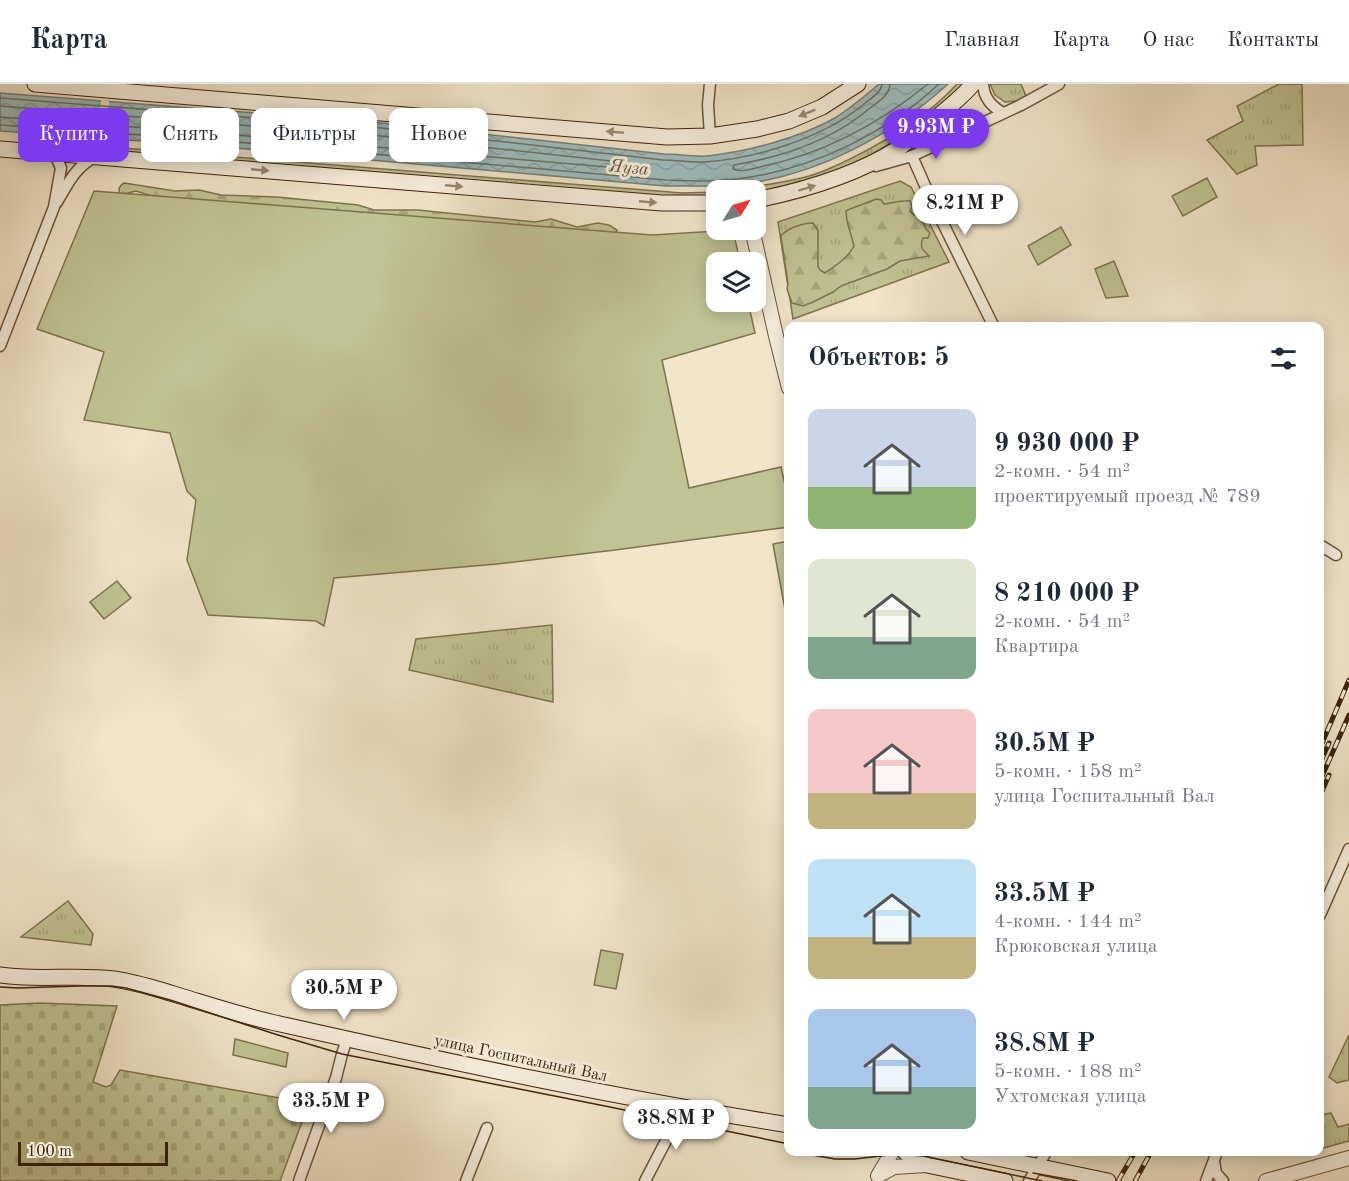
<!DOCTYPE html>
<html lang="ru">
<meta charset="utf-8">
<style>
:root{--surface:#fff;--page:#f2f2f3;--text:#1f2937;--muted:#747a83;--line:#e0e1e3;--accent:#7c3aed}
body{margin:0;font-family:"Old Standard TT",serif;background:var(--page);color:var(--text);height:100vh;display:flex;flex-direction:column;font-size:22px;white-space:nowrap}
*{box-sizing:border-box;margin:0}
p{font-size:20px;color:var(--muted)}
.icon{flex:none;width:33px;height:33px;fill:none;stroke:currentColor;stroke-width:2;stroke-linecap:round;stroke-linejoin:round}
.map{position:relative;flex:1;overflow:hidden}
.drawer{position:absolute;left:784px;top:238px;width:540px;height:834px;display:flex;flex-direction:column;background:var(--surface);border-radius:12px;box-shadow:0 3px 15px #0003}
.drawer>*{flex:none}
.guide{position:absolute;left:18px;top:24px;width:570px;height:54px;display:flex;gap:12px}
.needle{width:39px;rotate:53deg}
.buttons{position:absolute;left:706px;top:96px;display:grid;gap:12px}
.buttons a{display:grid;place-items:center;width:60px;height:60px;border-radius:12px;background:var(--surface);box-shadow:0 3px 15px #0003;font-size:30px}
.scale{position:absolute;left:18px;bottom:15px;width:150px;box-sizing:border-box;padding-left:6px;border:3px solid #40230b;border-top:0;font-size:16px;line-height:21px;white-space:nowrap;color:#40230b;-webkit-text-stroke:4px #f6eedd;paint-order:stroke}
.price{position:absolute;translate:-50% -51px;padding:0 14px;border-radius:21px;background:#fff;color:#222;font-size:20px;line-height:39px;filter:drop-shadow(0 2px 3px #0008)}
.price::after{content:'';position:absolute;left:50%;top:36px;width:18px;height:14px;margin-left:-9px;background:inherit;clip-path:polygon(0 0,100% 0,50% 100%)}
.price.active{background:var(--accent);color:#fff}
ul{padding:0;list-style:none}
li{display:flex;align-items:center;gap:18px;height:150px;padding:0 24px}
li span{display:grid;place-items:center;flex:none;width:168px;height:120px;border-radius:12px;color:#555}
li>.icon{margin-inline-start:auto}
span .icon{width:72px;height:72px;fill:#fffc;stroke-width:1}
li b{font-size:26px}
h2{display:flex;justify-content:space-between;align-items:center;height:72px;padding:0 24px;font-size:26px}
.chip{padding:0 21px;border-radius:12px;background:var(--surface);box-shadow:0 3px 15px #0003;font-size:21px;line-height:54px}
.chip.active{background:var(--accent);color:#fff}
header{display:flex;align-items:center;gap:36px;box-sizing:border-box;height:84px;padding:0 30px;background:var(--surface);border-bottom:2px solid var(--line)}
header strong{font-size:28px}
nav{display:flex;gap:33px;margin-inline-start:auto;font-size:21px}
.map>svg:first-child{display:block}
.grass{fill:url(#grass-tufts);stroke:#80734f;stroke-width:1.5}
.forest{fill:url(#forest-firs);stroke:#80734f;stroke-width:1.5}
.cemetery{fill:url(#cemetery-stones);stroke:#80734f;stroke-width:1.5}
.park{fill:#c0c393;stroke:#80734f;stroke-width:1.5}
.water{fill:url(#water-waves);stroke:#787f77;stroke-width:1.5}
.pier{fill:#f1e5ca}
.lines{fill:none;stroke-linecap:round;stroke-linejoin:round}
.shore{stroke:#6e7065;stroke-width:1.5}
.minor-casing{stroke:#6c543b;stroke-width:13}
.tertiary-casing{stroke:#6c543b;stroke-width:16}
.secondary-casing{stroke:#40230b;stroke-width:17}
.minor{stroke:#f6eedd;stroke-width:10}
.tertiary{stroke:#f6eedd;stroke-width:14}
.secondary{stroke:#f6eedd;stroke-width:15}
.tram{stroke:#40230b;stroke-width:1.5}
.rail-casing{stroke:#40230b;stroke-width:5}
.rail{stroke:#f6eedd;stroke-width:3;stroke-dasharray:9;stroke-linecap:butt}
.oneway{fill:#9b8874}
.labels{text-anchor:middle;stroke-width:6;stroke-linejoin:round;paint-order:stroke}
.street-label{font-size:16px;fill:#40230b;stroke:#f6eedd}
.water-label{font-size:18px;font-style:italic;fill:#5c5141;stroke:#f6eedd}
</style>
<header>
<strong>Карта</strong>
<nav><a>Главная</a><a>Карта</a><a>О нас</a><a>Контакты</a></nav>
</header>
<div class="map">
<svg width="1349" height="1097" viewBox="0 0 1349 1097">
<defs>
<pattern id="grass-tufts" width="24" height="20" patternUnits="userSpaceOnUse" patternTransform="scale(1.5)"><rect width="24" height="20" fill="#c0c393"/><path d="M3 7l-1-3M5 7V3M7 7l1-3M15 17l-1-3M17 17v-4M19 17l1-3" fill="none" stroke="#a6a77d"/></pattern>
<pattern id="forest-firs" width="22" height="20" patternUnits="userSpaceOnUse" patternTransform="scale(1.5)"><rect width="22" height="20" fill="#c0c393"/><path d="M5 1l3.5 6h-7zM16 11l3.5 6h-7z" fill="#a6a77d"/></pattern>
<pattern id="cemetery-stones" width="16" height="16" patternUnits="userSpaceOnUse" patternTransform="scale(1.5)"><rect width="16" height="16" fill="#c0c393"/><path d="M2 7V4a2 2 0 0 1 4 0v3zM10 15v-3a2 2 0 0 1 4 0v3z" fill="#a6a77d"/></pattern>
<pattern id="water-waves" width="16" height="10" patternUnits="userSpaceOnUse" patternTransform="scale(1.5)"><rect width="16" height="10" fill="#9dbdbf"/><path d="M0 5q4-4 8 0t8 0" fill="none" stroke="#88a2a3"/></pattern>
</defs>
<rect width="100%" height="100%" fill="#f1e5ca"/>
<filter id="stains"><feTurbulence type="fractalNoise" baseFrequency=".00333" numOctaves="4"/><feColorMatrix values="0 0 0 0 .2 0 0 0 0 .09 0 0 0 0 .02 0 0 0 .5 -.17"/></filter>
<radialGradient id="worn" r=".72"><stop offset=".6" stop-color="#630" stop-opacity="0"/><stop offset="1" stop-color="#630" stop-opacity=".3"/></radialGradient>
<g class="grass">
<path d="M957,0h6c-42,41 -88,75 -143,94 -21,7 -43,10 -64,14v-2h-24c26,-4 52,-7 77,-14 15,-4 29,-11 43,-18 38,-19 76,-42 105,-74z"/>
<polygon points="990,0 1021,0 1026,12 1018,17 1005,18 995,11"/>
<polygon points="1279,0 1302,0 1303,61 1255,62 1257,81 1237,90 1207,56 1243,37 1237,22"/>
<polygon points="111,63 682,109 717,108 717,112 684,114 111,67"/>
<polygon points="900,97 911,103 949,178 793,235 778,138"/>
<polygon points="552,541 553,618 409,586 416,555"/>
<polygon points="68,817 93,850 91,861 21,853"/>
<polygon points="1349,951 1349,996 1337,999 1329,993"/>
<polygon points="1331,1029 1338,1043 1349,1040 1349,1057 1320,1065 1320,1031"/>
</g>
<g class="forest">
<path d="M124,99l51,8 24,-1 22,5 56,2 81,8 16,5h44l117,12 16,-3 26,8 21,-4 11,2 8,5 -5,10 -454,-42 -22,-7 -16,4c-2,-6 -1,-9 4,-12z"/>
<path d="M876,115l5,1 3,4c7,-1 20,-4 26,-3l2,5 -2,5 4,4h5l7,14 4,4 -2,5h-5c-4,9 0,12 6,18l-29,5 -13,8 -46,17 -8,6 -20,10 -10,4 -11,-3 -5,-14 1,-5 -7,-48c6,-8 22,-13 32,-13l3,4 2,4v35l2,4 5,3c11,-8 23,-15 29,-27l-7,-25 -1,-10c9,-5 20,-7 30,-12z"/>
</g>
<polygon class="cemetery" points="39,919 117,922 93,998 106,1003 111,1001 120,986 309,1019 280,1097 0,1097 0,921"/>
<g class="park">
<polygon points="1207,94 1217,113 1183,132 1172,112"/>
<polygon points="94,107 652,151 733,146 740,178 717,178 717,218 748,218 755,249 662,276 689,404 781,383 789,419 789,443 615,466 497,480 334,494 324,542 316,537 208,531 187,476 196,416 187,407 170,349 84,336 104,268 37,245"/>
<polygon points="1061,143 1071,161 1038,181 1028,162"/>
<polygon points="1114,177 1128,212 1106,214 1095,185"/>
<polygon points="789,457 789,542 788,542 773,460"/>
<polygon points="117,497 131,514 104,535 90,518"/>
<polygon points="601,866 623,870 616,905 594,901"/>
<polygon points="235,955 288,969 286,983 233,971"/>
</g>
<path class="water" d="M879,0h69c-56,51 -128,90 -204,100 -26,3 -53,2 -79,2l-452,-40 -213,-15v-38l382,30 282,31c14,0 28,3 42,2 41,-4 93,-18 129,-38 16,-10 30,-22 44,-34z"/>
<polygon class="pier" points="101,16 109,17 107,54 98,54"/>
<g class="lines">
<g class="shore">
<path d="M890,0c-1,12 -11,17 -20,24 -37,32 -88,49 -136,57l-1,4c9,4 21,-1 31,-3 61,-13 116,-43 164,-82"/>
<path d="M0,14l382,30 281,32c14,0 29,3 42,2 53,-4 118,-24 159,-58 7,-6 17,-11 18,-20"/>
<polyline points="0,22 381,52 620,78 622,82 619,84 214,49 0,33"/>
<path d="M0,41l213,15 453,40c25,1 52,2 78,-2 71,-10 142,-45 195,-94"/>
</g>
<g class="minor-casing">
<g id="minor">
<polyline points="710,0 708,21 710,52"/>
<path d="M983,0c1,14 8,22 20,29"/>
<polyline points="912,72 930,113 994,243"/>
<polyline points="876,82 912,72 1021,21 1059,0"/>
<path d="M57,118c11,-18 18,-35 38,-45"/>
<polyline points="0,262 54,123 61,84 57,75 49,69"/>
<polyline points="1320,461 1336,471"/>
<polyline points="1320,831 1349,765"/>
<polyline points="1214,1077 1216,1089 1223,1097"/>
<polyline points="299,1097 336,994 342,970 347,955"/>
<polyline points="466,1097 487,1044"/>
<polyline points="645,1097 683,1024"/>
<polyline points="1029,1097 1046,1068"/>
<polyline points="1206,1097 1217,1068"/>
</g>
</g>
<g class="tertiary-casing">
<g id="tertiary">
<polyline points="754,146 753,149 776,252 789,304"/>
<polyline points="879,1091 894,1083 927,1081"/>
<polyline points="878,1092 892,1068"/>
<polyline points="1266,1097 1349,1074"/>
</g>
</g>
<g class="secondary-casing">
<g id="secondary">
<polyline points="35,0 667,53 710,52 757,45 789,37 822,23 858,0"/>
<polyline points="0,65 662,119 717,119"/>
<path d="M756,116c50,-10 100,-25 143,-52 12,-8 22,-18 33,-27 14,-11 29,-23 41,-37"/>
<path d="M0,891c37,6 76,-1 114,4 22,3 44,10 66,17 33,10 66,21 100,28 169,38 338,74 509,101"/>
<polyline points="905,1068 927,1081 1005,1097"/>
<polyline points="968,1068 1108,1097"/>
</g>
</g>
<use href="#minor" class="minor"/>
<use href="#tertiary" class="tertiary"/>
<use href="#secondary" class="secondary"/>
<g class="tram">
<polyline points="0,903 18,904 80,902 111,902 126,904 170,916 278,951 342,970 610,1023 789,1060"/>
<polyline points="795,1068 835,1075 855,1075 897,1070 923,1072 1042,1097"/>
<polyline points="1033,1089 1077,1097"/>
</g>
<g class="rail-casing">
<g id="rail">
<polyline points="1320,664 1349,596"/>
<polyline points="1320,679 1329,659"/>
<polyline points="1320,697 1349,631"/>
<polyline points="1320,712 1329,691"/>
<polyline points="1118,1097 1135,1068"/>
<polyline points="1135,1097 1151,1068"/>
</g>
</g>
<use href="#rail" class="rail"/>
</g>
<defs><path id="oneway-solid" d="M-6-.8H1V-3.2L6.5 0L1 3.2V.8H-6Z" transform="scale(1.5)"/></defs>
<g class="oneway">
<use href="#oneway-solid" transform="translate(807 29) rotate(158)"/>
<use href="#oneway-solid" transform="translate(615 48) rotate(-175)"/>
<use href="#oneway-solid" transform="translate(260 86) rotate(5)"/>
<use href="#oneway-solid" transform="translate(454 102) rotate(5)"/>
<use href="#oneway-solid" transform="translate(807 104) rotate(-17)"/>
<use href="#oneway-solid" transform="translate(648 118) rotate(5)"/>
</g>
<g class="labels">
<g class="street-label">
<text transform="translate(521 973) rotate(12)" y="6">улица Госпитальный Вал</text>
</g>
<g class="water-label">
<text transform="translate(629 83) rotate(6)" y="6">Яуза</text>
</g>
</g>
<rect width="100%" height="100%" filter="url(#stains)"/>
<rect width="100%" height="100%" fill="url(#worn)"/>
</svg>
<div class="buttons">
<a><svg class="needle" viewBox="-14 -14 28 28"><path d="M0-13l5 13h-10z" fill="#e53935"/><path d="M0 13l5-13h-10z" fill="#747a83"/></svg></a>
<a><svg class="icon" aria-label="layers" viewBox="0 0 24 24"><path d="M12 4l9 5-9 5-9-5zM3 14l9 5 9-5"/></svg></a>
</div>
<div class="scale">100 m</div>
<b class="price active" style="left:936px;top:76px">9.93M ₽</b>
<b class="price" style="left:965px;top:152px">8.21M ₽</b>
<b class="price" style="left:344px;top:937px">30.5M ₽</b>
<b class="price" style="left:331px;top:1050px">33.5M ₽</b>
<b class="price" style="left:676px;top:1067px">38.8M ₽</b>
<div class="guide">
<a class="chip active">Купить</a>
<a class="chip">Снять</a>
<a class="chip">Фильтры</a>
<a class="chip">Новое</a>
</div>
<section class="drawer">
<h2>Объектов: 5<svg class="icon" aria-label="filters" viewBox="0 0 24 24"><path d="M4 7h16M4 17h16"/><circle cx="9" cy="7" r="2"/><circle cx="15" cy="17" r="2"/></svg></h2>
<ul>
<li><span style="background:linear-gradient(#c9d6e8 65%,#8fb573 0)"><svg class="icon" aria-label="home" viewBox="0 0 24 24"><path d="M3 11l9-7 9 7M6 9v11h12V9"/></svg></span><div><b>9 930 000 ₽</b><p>2-комн. · 54 m²</p><p>проектируемый проезд № 789</p></div></li>
<li><span style="background:linear-gradient(#dfe7d0 65%,#7fa58c 0)"><svg class="icon" aria-label="home" viewBox="0 0 24 24"><path d="M3 11l9-7 9 7M6 9v11h12V9"/></svg></span><div><b>8 210 000 ₽</b><p>2-комн. · 54 m²</p><p>Квартира</p></div></li>
<li><span style="background:linear-gradient(#f6c9c9 70%,#c2b280 0)"><svg class="icon" aria-label="home" viewBox="0 0 24 24"><path d="M3 11l9-7 9 7M6 9v11h12V9"/></svg></span><div><b>30.5M ₽</b><p>5-комн. · 158 m²</p><p>улица Госпитальный Вал</p></div></li>
<li><span style="background:linear-gradient(#bfe0f5 65%,#c2b280 0)"><svg class="icon" aria-label="home" viewBox="0 0 24 24"><path d="M3 11l9-7 9 7M6 9v11h12V9"/></svg></span><div><b>33.5M ₽</b><p>4-комн. · 144 m²</p><p>Крюковская улица</p></div></li>
<li><span style="background:linear-gradient(#a9c7e8 65%,#7fa58c 0)"><svg class="icon" aria-label="home" viewBox="0 0 24 24"><path d="M3 11l9-7 9 7M6 9v11h12V9"/></svg></span><div><b>38.8M ₽</b><p>5-комн. · 188 m²</p><p>Ухтомская улица</p></div></li>
</ul>
</section>
</div>
